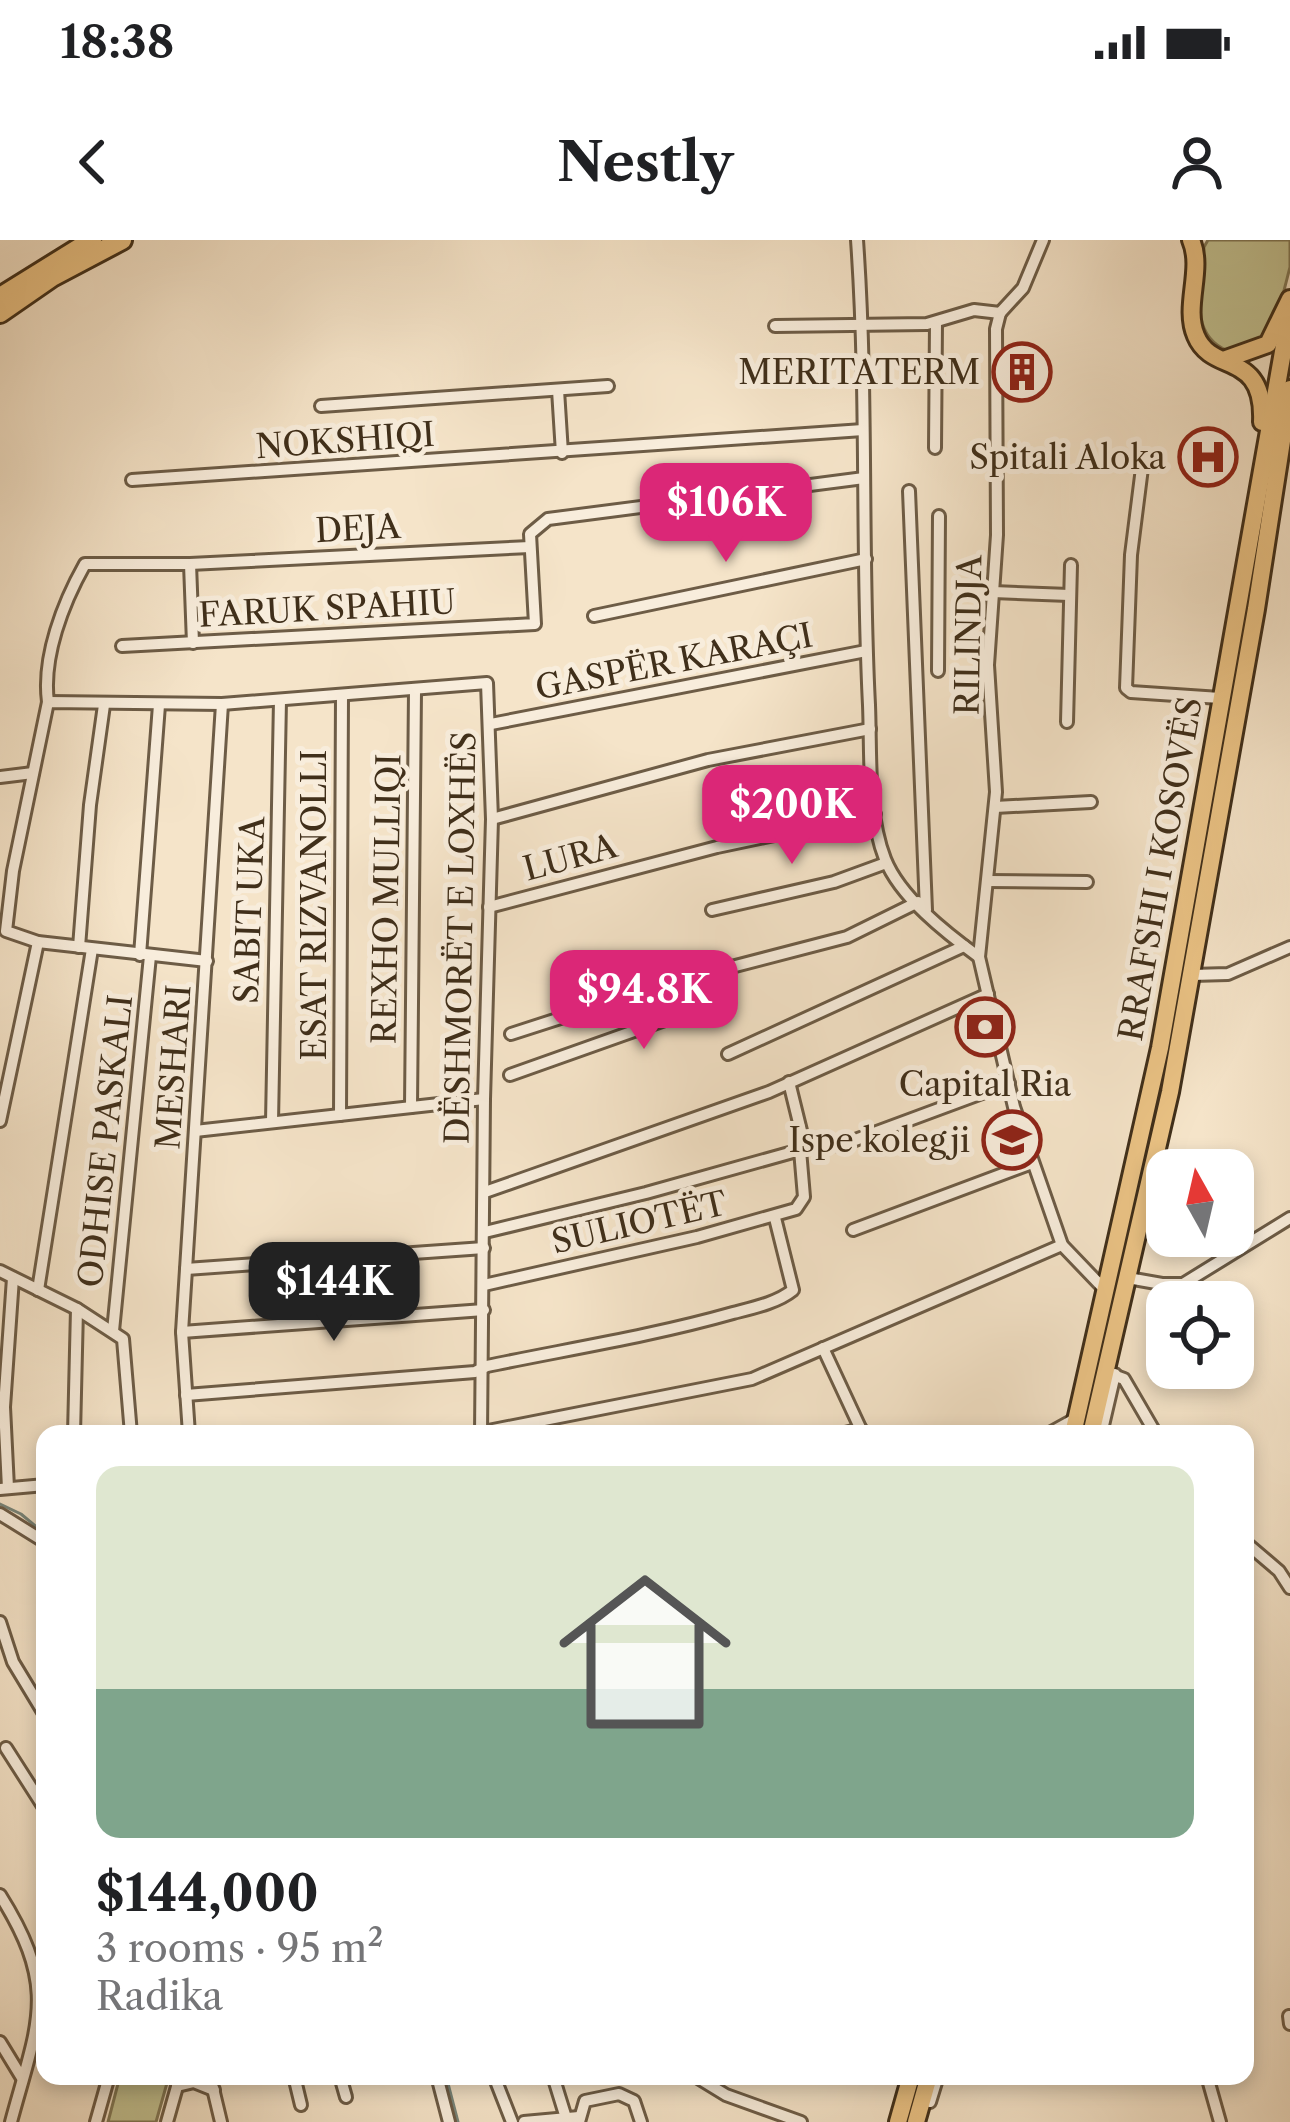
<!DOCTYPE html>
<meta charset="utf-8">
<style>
:root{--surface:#fff;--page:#f2f2f2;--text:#202124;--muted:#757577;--accent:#db2777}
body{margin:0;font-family:"Libre Caslon Text",serif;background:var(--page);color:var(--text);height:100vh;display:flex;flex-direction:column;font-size:45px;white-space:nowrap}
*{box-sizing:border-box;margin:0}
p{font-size:39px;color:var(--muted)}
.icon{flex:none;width:66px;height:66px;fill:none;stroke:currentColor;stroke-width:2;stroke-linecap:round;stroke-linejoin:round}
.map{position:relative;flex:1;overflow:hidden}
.drawer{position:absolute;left:36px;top:1185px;width:1218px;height:660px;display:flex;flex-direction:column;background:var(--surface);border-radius:24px;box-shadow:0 6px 18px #0003}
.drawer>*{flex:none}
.needle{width:78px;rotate:352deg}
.fabs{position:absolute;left:1146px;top:909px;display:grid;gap:24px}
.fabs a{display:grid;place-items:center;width:108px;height:108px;border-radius:24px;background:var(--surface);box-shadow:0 6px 18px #0003;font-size:60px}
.price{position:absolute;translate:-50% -102px;padding:0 27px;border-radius:24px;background:var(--accent);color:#fff;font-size:39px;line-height:78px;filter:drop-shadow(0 3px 6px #0008)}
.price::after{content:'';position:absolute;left:50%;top:72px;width:36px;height:27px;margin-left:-18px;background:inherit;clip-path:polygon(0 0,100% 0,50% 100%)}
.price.current{background:#222;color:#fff}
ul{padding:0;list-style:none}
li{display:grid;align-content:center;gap:24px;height:636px;padding:0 60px}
li span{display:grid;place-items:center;height:372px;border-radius:24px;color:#555}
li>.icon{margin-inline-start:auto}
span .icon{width:216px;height:216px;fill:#fffc;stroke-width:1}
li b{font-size:51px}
.status{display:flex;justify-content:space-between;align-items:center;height:84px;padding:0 60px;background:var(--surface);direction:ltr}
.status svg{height:33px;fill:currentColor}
header{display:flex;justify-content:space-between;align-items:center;height:156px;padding:0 60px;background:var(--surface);font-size:54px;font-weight:700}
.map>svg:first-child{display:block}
.green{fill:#c2c292;stroke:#817856;stroke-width:3}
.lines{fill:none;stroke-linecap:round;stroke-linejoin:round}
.stream{stroke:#78857a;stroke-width:3}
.minor-casing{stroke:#6d5c46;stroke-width:16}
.trunk-casing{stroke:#402f1a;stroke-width:22}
.motorway-casing{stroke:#402f1a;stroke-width:24}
.minor{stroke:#f8eddc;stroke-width:10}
.trunk{stroke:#eac284;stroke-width:16}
.motorway{stroke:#eac284;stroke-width:18}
.labels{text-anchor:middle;stroke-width:10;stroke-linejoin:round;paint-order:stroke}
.poi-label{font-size:33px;fill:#402f1a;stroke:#f8eddc;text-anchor:end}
.street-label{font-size:33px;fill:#402f1a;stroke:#f8eddc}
</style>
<div class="status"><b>18:38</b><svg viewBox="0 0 49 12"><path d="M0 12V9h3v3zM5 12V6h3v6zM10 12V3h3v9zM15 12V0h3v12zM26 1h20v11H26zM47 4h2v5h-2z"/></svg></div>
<header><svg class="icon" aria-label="back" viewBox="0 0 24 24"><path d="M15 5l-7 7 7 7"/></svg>Nestly<svg class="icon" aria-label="person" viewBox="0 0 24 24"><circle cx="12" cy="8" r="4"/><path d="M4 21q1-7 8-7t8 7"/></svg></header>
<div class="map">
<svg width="1290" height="1882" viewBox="0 0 1290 1882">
<rect width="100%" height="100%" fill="#f5e4c9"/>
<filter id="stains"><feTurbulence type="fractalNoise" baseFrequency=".00167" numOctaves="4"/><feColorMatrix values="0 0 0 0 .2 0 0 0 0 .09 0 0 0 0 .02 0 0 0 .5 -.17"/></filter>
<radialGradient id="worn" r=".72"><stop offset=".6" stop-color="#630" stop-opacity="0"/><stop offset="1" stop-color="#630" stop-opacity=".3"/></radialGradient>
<g class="green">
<path d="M1208,0h82v27l-18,70 -44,14c-42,-17 -26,-67 -24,-104z"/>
<path d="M1290,104c-59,365 -120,730 -206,1090h-5l81,-361z"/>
<polygon points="120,1836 169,1836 156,1882 108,1882"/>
</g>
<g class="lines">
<g class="stream">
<polyline points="0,1264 21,1274 45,1294"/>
<polyline points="446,1836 458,1882"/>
</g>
<g class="minor-casing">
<g id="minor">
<path d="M857,0c11,155 4,310 12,465 2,49 -2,108 16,154 15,38 61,74 94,98"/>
<polyline points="1000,73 996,89 997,295 988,425 996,552 979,717 1014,867 1062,1005 1107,1052"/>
<polyline points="1000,73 1023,48 1043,0"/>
<polyline points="775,86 927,84 974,70 1000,73"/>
<polyline points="558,150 562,213"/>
<polyline points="321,166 608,146"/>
<polyline points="935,208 936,82"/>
<polyline points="1142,228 1131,315 1126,448 1131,452 1220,458"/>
<polyline points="132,240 863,190"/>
<polyline points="909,251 926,670"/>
<polyline points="190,324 193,403"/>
<polyline points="993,352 1069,355"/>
<polyline points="594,376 866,319"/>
<polyline points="122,406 535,384 530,294 548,279 864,238"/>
<polyline points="938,431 939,276"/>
<path d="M48,462c-6,-45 15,-99 37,-138h105l340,-17"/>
<polyline points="1067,482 1071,325"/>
<polyline points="491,484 866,411"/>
<polyline points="0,537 33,533"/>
<polyline points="995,567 1091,562"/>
<polyline points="492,579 708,520 870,489"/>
<polyline points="988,641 1087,642"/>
<polyline points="489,667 717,607 875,574"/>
<polyline points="712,670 834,642 886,623"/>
<polyline points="79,707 90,565 104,465"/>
<polyline points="140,715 159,465"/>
<polyline points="207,721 38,702 6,691 13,631 48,462 222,464 487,443 492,579 484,859 481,1194"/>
<polyline points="1192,735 1228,734 1290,707"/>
<polyline points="511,794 666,744 847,697 918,662"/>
<polyline points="728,814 964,706"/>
<polyline points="510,835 696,769 700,764 692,737"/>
<polyline points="411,867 415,451"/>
<polyline points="340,875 342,456"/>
<polyline points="0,881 38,702"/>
<polyline points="272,882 280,460"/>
<polyline points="195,891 484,859"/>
<polyline points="839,906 1009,843"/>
<polyline points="485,952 769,852 988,754"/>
<polyline points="853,990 1032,923"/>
<polyline points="485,992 646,953 800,910"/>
<polyline points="186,1029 484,1008"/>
<polyline points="0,1031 77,1069 123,1099 131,1194"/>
<polyline points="1128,1038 1162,1044 1183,1044 1290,978"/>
<polyline points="484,1045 697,997 796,969 804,957 800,910 804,903 789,842"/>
<polyline points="38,1050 92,709"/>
<polyline points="113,1091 150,716"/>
<polyline points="182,1092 484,1070"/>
<polyline points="823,1108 863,1194"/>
<polyline points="1105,1132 1124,1139 1156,1194"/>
<path d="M186,1155l289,-23 12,-6c82,-17 165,-30 246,-53 19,-5 44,-10 60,-23l-18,-72"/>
<polyline points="478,1193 752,1139 1062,1005"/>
<polyline points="74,1194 77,1069"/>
<polyline points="189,1194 182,1092 222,464"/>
<polyline points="841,1194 861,1189"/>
<polyline points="1048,1194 1077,1178"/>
<polyline points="1101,1194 1115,1134"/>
<polyline points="8,1248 4,1167 13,1038"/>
<polyline points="0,1249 45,1245"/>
<polyline points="0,1274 45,1302"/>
<polyline points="1245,1302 1279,1331 1290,1348"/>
<polyline points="0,1382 13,1422 45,1475"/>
<polyline points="6,1508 45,1569"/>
<path d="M0,1655c59,94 38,127 11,227"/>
<polyline points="1289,1776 1290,1784"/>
<polyline points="0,1802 22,1838"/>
<polyline points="210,1836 221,1882"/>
<polyline points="294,1836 301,1865"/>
<polyline points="340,1836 346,1857"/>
<polyline points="437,1836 449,1882"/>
<polyline points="494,1836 512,1882"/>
<polyline points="553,1836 566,1878"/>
<polyline points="695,1836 726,1855 801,1882"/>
<polyline points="1207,1836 1220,1882"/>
<polyline points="177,1846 194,1842 214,1850"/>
<polyline points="930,1862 938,1836"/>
<polyline points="96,1882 109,1836"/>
<polyline points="167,1882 180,1836"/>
<polyline points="524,1882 579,1877"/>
<polyline points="579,1882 585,1861 619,1854 634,1861 641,1882"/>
</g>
</g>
<g class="trunk-casing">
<g id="trunk">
<path d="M1191,0c13,30 -8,66 5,96 16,39 69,14 66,86"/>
<polyline points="1226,119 1268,104 1290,59"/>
<polyline points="1073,1194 1160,808 1290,72"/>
<polyline points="1091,1194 1170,852 1256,369 1290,149"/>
<polyline points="898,1882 911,1836"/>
<polyline points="916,1882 929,1836"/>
</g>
</g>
<g class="motorway-casing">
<g id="motorway">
<polyline points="0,57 92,0"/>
<polyline points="0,73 52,37 122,0"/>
</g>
</g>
<use href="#minor" class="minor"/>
<use href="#trunk" class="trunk"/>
<use href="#motorway" class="motorway"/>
</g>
<defs>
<g id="building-ring" transform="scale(3)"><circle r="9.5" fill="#f8eddc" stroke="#8f2418" stroke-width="1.5"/><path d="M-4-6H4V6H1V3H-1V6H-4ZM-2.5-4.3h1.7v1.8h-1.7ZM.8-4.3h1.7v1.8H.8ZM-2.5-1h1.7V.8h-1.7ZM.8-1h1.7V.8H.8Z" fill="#8f2418"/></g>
<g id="hospital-ring" transform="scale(3)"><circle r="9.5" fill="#f8eddc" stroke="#8f2418" stroke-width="1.5"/><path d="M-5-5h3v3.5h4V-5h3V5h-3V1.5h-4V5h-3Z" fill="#8f2418"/></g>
<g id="bank-ring" transform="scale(3)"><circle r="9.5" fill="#f8eddc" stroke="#8f2418" stroke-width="1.5"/><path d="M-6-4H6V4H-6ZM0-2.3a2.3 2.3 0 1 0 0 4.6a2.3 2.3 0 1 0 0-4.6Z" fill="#8f2418"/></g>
<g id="university-ring" transform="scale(3)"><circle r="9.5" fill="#f8eddc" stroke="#8f2418" stroke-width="1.5"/><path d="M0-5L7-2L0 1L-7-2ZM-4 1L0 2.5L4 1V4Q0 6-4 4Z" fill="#8f2418"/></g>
</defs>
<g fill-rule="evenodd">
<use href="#building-ring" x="1022" y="132"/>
<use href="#hospital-ring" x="1208" y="217"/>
<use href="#bank-ring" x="985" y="787"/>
<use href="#university-ring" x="1012" y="900"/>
</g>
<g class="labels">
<g class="poi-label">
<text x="980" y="144">MERITATERM</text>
<text x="1166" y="229">Spitali Aloka</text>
<text x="985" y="856" text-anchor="middle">Capital Ria</text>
<text x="970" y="912">Ispe kolegji</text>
</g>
<g class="street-label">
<text transform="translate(345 200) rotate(-4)" y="12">NOKSHIQI</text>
<text transform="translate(358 288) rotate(-3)" y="12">DEJA</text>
<text transform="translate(327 368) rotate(-3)" y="12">FARUK SPAHIU</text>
<text transform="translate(968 395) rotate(-89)" y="12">RILINDJA</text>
<text transform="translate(674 421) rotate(-11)" y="12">GASPËR KARAÇI</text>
<text transform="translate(570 617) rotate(-15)" y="12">LURA</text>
<text transform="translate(1160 629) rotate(-80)" y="12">RRAFSHI I KOSOVËS</text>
<text transform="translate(386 659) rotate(-89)" y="12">REXHO MULLIQI</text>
<text transform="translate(314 665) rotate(-90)" y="12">ESAT RIZVANOLLI</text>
<text transform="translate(249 670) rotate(-88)" y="12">SABIT UKA</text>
<text transform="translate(460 698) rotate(-89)" y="12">DËSHMORËT E LOXHËS</text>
<text transform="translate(173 827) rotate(-86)" y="12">MESHARI</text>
<text transform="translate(105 901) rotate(-84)" y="12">ODHISE PASKALI</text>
<text transform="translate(639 982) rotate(-13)" y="12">SULIOTËT</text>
</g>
</g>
<rect width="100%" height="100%" filter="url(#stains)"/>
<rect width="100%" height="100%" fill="url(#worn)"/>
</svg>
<div class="fabs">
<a><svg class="needle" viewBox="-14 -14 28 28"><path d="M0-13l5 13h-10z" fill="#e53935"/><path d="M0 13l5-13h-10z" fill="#757577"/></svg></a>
<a><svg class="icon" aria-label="locate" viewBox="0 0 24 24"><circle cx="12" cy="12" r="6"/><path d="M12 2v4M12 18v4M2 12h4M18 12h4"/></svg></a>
</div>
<b class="price" style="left:726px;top:325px">$106K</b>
<b class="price" style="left:792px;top:627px">$200K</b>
<b class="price" style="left:644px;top:812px">$94.8K</b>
<b class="price current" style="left:334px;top:1104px">$144K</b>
<section class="drawer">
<ul>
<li><span style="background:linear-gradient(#dfe7d0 60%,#7fa58c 0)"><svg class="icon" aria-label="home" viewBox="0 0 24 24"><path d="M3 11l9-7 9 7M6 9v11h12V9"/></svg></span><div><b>$144,000</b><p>3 rooms · 95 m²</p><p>Radika</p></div></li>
</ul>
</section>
</div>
